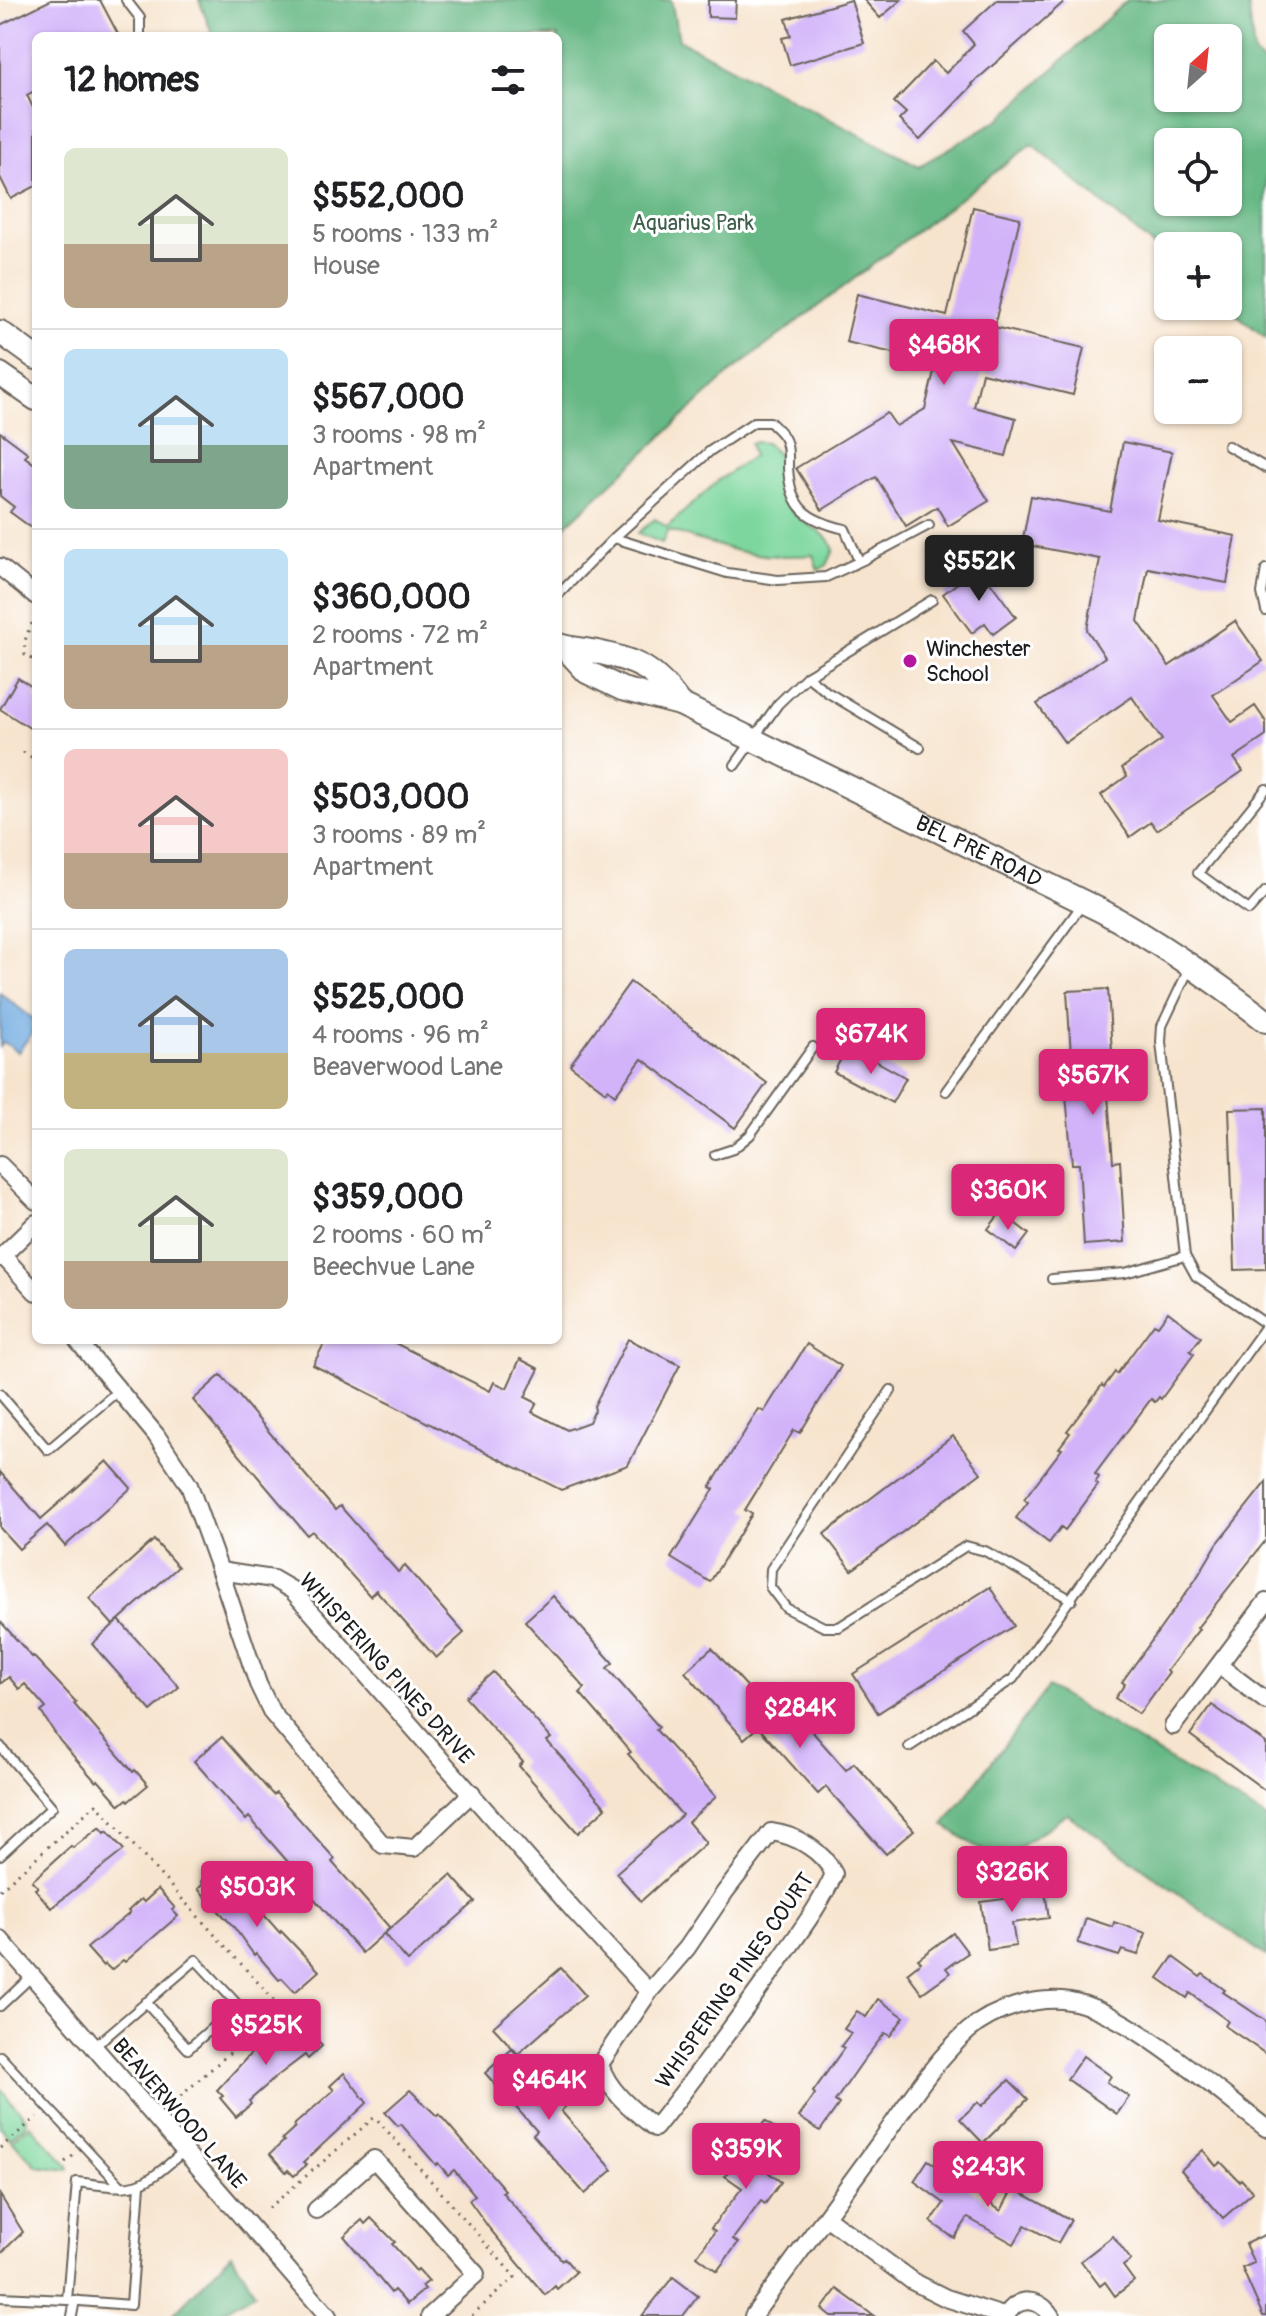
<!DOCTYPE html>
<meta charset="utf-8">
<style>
:root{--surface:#fff;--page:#f2f2f2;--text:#202124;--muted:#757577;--line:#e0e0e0;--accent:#db2777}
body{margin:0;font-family:Pangolin,sans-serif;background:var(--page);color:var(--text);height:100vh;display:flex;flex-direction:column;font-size:30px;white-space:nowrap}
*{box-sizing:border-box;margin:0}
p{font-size:26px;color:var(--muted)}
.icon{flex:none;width:44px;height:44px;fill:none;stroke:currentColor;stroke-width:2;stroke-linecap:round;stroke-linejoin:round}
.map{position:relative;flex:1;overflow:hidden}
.sheet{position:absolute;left:32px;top:32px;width:530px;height:1312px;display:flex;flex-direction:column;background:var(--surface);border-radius:12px;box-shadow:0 2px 6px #0004}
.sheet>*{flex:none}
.needle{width:52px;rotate:27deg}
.buttons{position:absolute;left:1154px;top:24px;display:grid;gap:16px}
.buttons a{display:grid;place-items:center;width:88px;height:88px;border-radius:12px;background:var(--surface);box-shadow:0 2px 6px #0004;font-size:40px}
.price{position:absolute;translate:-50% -68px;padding:0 18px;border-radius:8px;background:var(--accent);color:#fff;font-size:26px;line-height:52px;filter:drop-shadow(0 2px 4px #0008)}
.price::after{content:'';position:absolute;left:50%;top:48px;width:24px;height:18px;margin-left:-12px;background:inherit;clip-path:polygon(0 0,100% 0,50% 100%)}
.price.current{background:#222;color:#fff}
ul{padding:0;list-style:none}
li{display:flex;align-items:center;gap:24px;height:200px;padding:0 32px}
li+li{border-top:2px solid var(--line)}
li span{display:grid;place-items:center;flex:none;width:224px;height:160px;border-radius:12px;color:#555}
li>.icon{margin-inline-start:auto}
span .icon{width:96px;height:96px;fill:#fffc;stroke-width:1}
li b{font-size:34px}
h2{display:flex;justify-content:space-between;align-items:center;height:96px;padding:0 32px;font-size:34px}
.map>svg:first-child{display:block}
.green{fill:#7dd79d;stroke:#4c7a5c;stroke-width:2}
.forest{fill:#66b884;stroke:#416a50;stroke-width:2;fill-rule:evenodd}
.water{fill:#70aae0;stroke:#46637e;stroke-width:2}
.building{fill:#d2b3f9}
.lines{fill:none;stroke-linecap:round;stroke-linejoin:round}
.service-casing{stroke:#69625a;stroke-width:12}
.minor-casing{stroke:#69625a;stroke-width:20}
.secondary-casing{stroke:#69625a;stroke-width:26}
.path{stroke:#69625a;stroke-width:3;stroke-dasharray:2 6;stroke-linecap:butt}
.service{stroke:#fff;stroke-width:8}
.minor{stroke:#fff;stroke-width:16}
.secondary{stroke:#fff;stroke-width:22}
.poi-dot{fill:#b5179e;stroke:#fff;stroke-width:3}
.labels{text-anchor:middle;stroke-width:6;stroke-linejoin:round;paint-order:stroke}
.park-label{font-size:22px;fill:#3e5d49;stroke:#fff}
.poi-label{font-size:22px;fill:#1c1c1c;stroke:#fff;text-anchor:start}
.street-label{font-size:22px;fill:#1c1c1c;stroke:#fff}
</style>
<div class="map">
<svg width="1266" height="2316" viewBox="0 0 1266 2316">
<rect width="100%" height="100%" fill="#fff"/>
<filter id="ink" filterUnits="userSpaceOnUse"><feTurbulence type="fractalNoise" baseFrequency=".0125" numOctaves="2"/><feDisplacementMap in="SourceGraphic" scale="16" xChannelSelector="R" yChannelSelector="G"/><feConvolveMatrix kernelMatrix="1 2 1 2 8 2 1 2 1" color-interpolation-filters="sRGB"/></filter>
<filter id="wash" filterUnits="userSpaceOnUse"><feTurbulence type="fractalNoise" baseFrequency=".006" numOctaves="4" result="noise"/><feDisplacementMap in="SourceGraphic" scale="32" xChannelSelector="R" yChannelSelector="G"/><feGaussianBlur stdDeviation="1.8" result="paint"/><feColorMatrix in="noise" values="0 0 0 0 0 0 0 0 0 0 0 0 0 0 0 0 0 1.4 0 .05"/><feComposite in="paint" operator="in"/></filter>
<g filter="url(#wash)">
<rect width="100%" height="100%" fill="#f7e4ce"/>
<g class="green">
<path d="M757,442l9,1 12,11c6,19 1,39 14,57 12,16 35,18 42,39l-7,15 -9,5 -5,-15c-59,5 -89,-7 -145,-25l-6,13 -24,-10 17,-14 12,8 52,-47 34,-24 -3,-13z"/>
<polygon points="0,2089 27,2119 26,2124 10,2138 0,2127"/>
<polygon points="30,2125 68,2165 69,2170 37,2166 12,2140"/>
</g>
<g class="forest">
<path d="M199,0h472l8,40 240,126 82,-48 126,-118h121l6,54 12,11v273l-40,-32h2v-60h-60v12l-136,-114 -301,228 -173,161v-497h-345zM1168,38h60v60h-60zM1168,142h60v60h-60z"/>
<polygon points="1048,1687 1266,1818 1266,1956 1067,1814 998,1862 944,1825"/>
<polygon points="232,2254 255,2293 215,2316 171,2316"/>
</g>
<polygon class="water" points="0,993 36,1021 36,1028 18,1052 4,1042 0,1047"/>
<g id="blocks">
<g class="building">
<polygon points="51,0 100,0 119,36 36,36 36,90 27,95 36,114 36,186 11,199 0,177 0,25"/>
<polygon points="708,0 736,0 735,18 708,17"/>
<polygon points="851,0 864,43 790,65 782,38 791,36 786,19"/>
<polygon points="864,0 901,0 880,18"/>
<polygon points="997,0 1066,0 972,84 973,85 920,140 899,120 906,113 894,102 933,61 946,73 974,44 963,31"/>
<polygon points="973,207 1020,218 994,327 1084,348 1073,395 982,373 974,407 1016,418 1006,456 953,443 989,501 948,526 937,507 906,526 876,477 822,510 796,468 887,413 896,426 925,409 936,363 846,342 857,294 947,316"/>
<polygon points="0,432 28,453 25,457 36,465 36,531 10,512 14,507 0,496"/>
<polygon points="1123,442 1172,452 1158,520 1236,536 1227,583 1148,568 1138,621 1169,666 1235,621 1263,661 1213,695 1232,722 1255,706 1266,722 1266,736 1234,758 1243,771 1157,830 1151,822 1130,837 1101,795 1127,776 1122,768 1162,740 1132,697 1065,743 1037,704 1105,657 1087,630 1100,559 1022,544 1031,496 1110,511"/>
<polygon points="979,567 1016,617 993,634 985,623 972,633 943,594"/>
<polygon points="18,678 36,689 36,732 0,709"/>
<polygon points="630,982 767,1083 735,1128 642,1059 615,1095 608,1089 606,1092 570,1065"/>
<polygon points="1108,989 1113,1068 1106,1068 1113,1162 1120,1161 1125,1242 1084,1245 1079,1164 1072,1164 1064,1071 1072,1071 1067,991"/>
<polygon points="845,1051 863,1061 867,1056 906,1078 892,1103 834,1072"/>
<polygon points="1266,1108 1266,1269 1235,1270 1229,1109"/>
<polygon points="1001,1212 1029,1234 1016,1251 988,1229"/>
<polygon points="1168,1312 1201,1337 1190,1351 1194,1354 1161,1399 1159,1397 1155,1402 1151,1399 1095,1474 1099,1477 1095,1483 1098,1485 1065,1530 1061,1527 1049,1543 1016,1518 1028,1502 1024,1499 1062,1449 1059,1448 1070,1433 1067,1431 1102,1385 1104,1387 1115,1372 1117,1374 1154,1324 1158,1326"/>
<polygon points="628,1339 680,1365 628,1465 561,1490 313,1365 326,1340 389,1340 490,1391 494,1382 507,1388 520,1359 539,1369 525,1397 537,1403 532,1412 567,1430 589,1422 595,1410 594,1406"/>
<polygon points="807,1344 841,1366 800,1433 794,1430 745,1510 752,1514 710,1582 671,1558 714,1489 710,1487 759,1409 764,1412"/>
<polygon points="221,1375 335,1510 340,1506 398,1572 405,1566 464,1633 436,1658 376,1590 370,1596 312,1531 307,1535 193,1400"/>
<polygon points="953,1436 981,1473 852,1570 824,1534"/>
<polygon points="107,1461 131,1488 65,1546 47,1525 19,1549 0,1528 0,1472 41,1519"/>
<polygon points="1266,1482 1266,1540 1197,1628 1199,1629 1167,1671 1169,1673 1139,1714 1115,1698 1125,1684 1122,1682 1196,1579 1217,1544"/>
<polygon points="154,1540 178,1567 113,1625 89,1598"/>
<polygon points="990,1587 1014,1626 878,1713 853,1674"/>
<polygon points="553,1596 613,1663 607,1668 659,1727 656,1730 716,1797 688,1822 706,1843 641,1901 616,1873 682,1815 628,1754 631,1752 580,1693 585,1688 525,1621"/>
<polygon points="119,1620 179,1687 151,1711 92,1644"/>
<polygon points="0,1621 32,1657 33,1656 64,1689 76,1702 74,1704 133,1772 135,1770 148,1785 129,1801 127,1799 120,1805 98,1780 96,1782 60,1741 41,1712 46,1708 25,1684 19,1689 9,1677 0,1684"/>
<polygon points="712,1648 773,1715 787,1703 846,1770 854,1763 914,1830 886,1854 826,1787 818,1794 758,1727 744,1739 685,1672"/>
<polygon points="493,1672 551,1738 547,1741 606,1808 578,1833 519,1766 523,1762 465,1697"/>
<polygon points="1212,1705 1266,1743 1266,1791 1190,1735"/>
<polygon points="222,1737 273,1795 276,1793 335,1859 332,1862 390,1928 362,1953 304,1887 307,1884 249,1817 246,1820 194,1761"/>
<polygon points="100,1827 105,1833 107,1831 124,1850 51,1908 35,1889 38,1887 32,1881 71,1846 73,1848"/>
<polygon points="220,1865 232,1879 234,1878 247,1891 258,1904 256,1906 280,1933 281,1931 319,1971 295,1992 282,1978 279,1980 256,1953 254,1955 233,1926 198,1889 203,1884 201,1881"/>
<polygon points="451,1875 475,1902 408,1961 384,1934"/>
<polygon points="1027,1881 1029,1893 1045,1891 1049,1918 1012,1923 1016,1946 988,1950 981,1902 1011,1898 1009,1884"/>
<polygon points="158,1889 175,1908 172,1910 178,1916 125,1962 123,1960 111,1970 105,1964 103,1966 87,1948 130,1913 128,1911 141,1899 144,1902"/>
<polygon points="1086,1918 1113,1927 1114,1922 1146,1933 1138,1955 1122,1950 1119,1956 1078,1943"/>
<polygon points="953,1933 968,1953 946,1968 950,1973 922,1993 907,1973 921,1962 918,1959"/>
<polygon points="1173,1957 1200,1977 1203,1974 1225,1990 1223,1992 1266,2021 1266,2054 1225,2026 1228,2021 1190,1993 1187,1998 1158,1978"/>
<polygon points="561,1968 585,1995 518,2054 493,2027"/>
<polygon points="878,1999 904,2017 890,2036 885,2033 863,2061 835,2101 839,2104 820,2131 799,2117 815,2094 813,2092 844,2048 841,2046 851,2033 844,2029 857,2011 866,2017"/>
<polygon points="298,2023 303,2029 306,2027 322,2046 308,2059 305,2055 276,2077 249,2101 251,2104 236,2117 220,2098 223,2096 217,2090 253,2051 255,2053"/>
<polygon points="512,2049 565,2107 561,2111 613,2170 585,2194 533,2135 537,2131 485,2073"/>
<polygon points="1083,2056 1111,2076 1107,2082 1129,2097 1117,2114 1067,2079"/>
<polygon points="344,2073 367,2103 303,2163 306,2165 294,2176 288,2170 286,2172 270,2154 284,2141 282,2139 295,2127 294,2125 334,2090 330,2086"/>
<polygon points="1009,2080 1028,2099 983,2143 960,2119 978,2102 982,2106"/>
<polygon points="410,2090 437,2116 439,2114 505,2190 502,2192 562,2260 564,2258 576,2272 557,2289 555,2286 545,2295 489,2228 469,2200 475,2195 454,2170 448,2175 438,2163 436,2165 401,2124 398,2126 385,2112"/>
<polygon points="765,2121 792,2141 769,2173 781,2182 765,2204 761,2201 733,2239 738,2243 717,2271 697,2256 715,2231 711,2228 742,2188 725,2176"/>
<polygon points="1203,2150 1216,2166 1221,2162 1239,2181 1241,2179 1253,2192 1223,2218 1181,2170"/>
<polygon points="928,2160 1001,2211 1013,2188 1071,2220 1058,2243 1025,2225 1014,2244 968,2218 954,2238 931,2222 944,2203 914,2181"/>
<polygon points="0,2195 23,2232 0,2254"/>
<polygon points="371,2218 395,2242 392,2244 416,2271 418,2269 429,2281 422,2286 425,2289 407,2304 394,2290 391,2293 344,2236 362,2220 365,2224"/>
<polygon points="1266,2234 1266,2316 1263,2316 1242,2268 1254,2263 1245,2244"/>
<polygon points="1113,2236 1131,2260 1123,2266 1134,2281 1115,2296 1105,2282 1100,2286 1081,2261"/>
<polygon points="673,2277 698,2296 683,2316 642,2316"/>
<polygon points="837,2289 874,2316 831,2316 822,2309"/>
</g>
</g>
</g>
<g filter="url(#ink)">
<use href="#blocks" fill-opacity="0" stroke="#69625a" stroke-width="2"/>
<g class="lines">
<g class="service-casing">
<g id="service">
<polyline points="126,0 140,18 140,36"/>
<polyline points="1228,446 1266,468"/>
<path d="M614,538l96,-87 44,-29h16c4,4 10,9 13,14 6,8 5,21 5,31 2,41 18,53 57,62l14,32"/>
<polyline points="1266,569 1262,593 1266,611"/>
<polyline points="558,595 614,538 727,573 778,580 826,577 865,559 929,525"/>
<polyline points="807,676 827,692 920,748"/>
<polyline points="735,765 778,704 807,676 932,600"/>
<polyline points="1266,789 1198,873 1249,910 1266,891"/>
<polyline points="1189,969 1162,1026 1161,1042 1185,1256 1196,1276 1266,1324"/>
<polyline points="946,1091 1084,902"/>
<polyline points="715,1155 733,1149 750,1135 813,1047"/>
<polyline points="1052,1279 1125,1273 1185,1256"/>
<polyline points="891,1390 771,1569 770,1587 786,1608 824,1627 839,1627 966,1546 985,1551 1072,1600"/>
<polyline points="0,1394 48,1450 119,1390"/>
<polyline points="0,1746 52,1807 0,1855"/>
<polyline points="909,1747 1013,1679 1266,1326"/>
<polyline points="0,2006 32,1976"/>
<polyline points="94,2047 196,1960 238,2005 188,2049 146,2002"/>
<polyline points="0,2056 122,2187"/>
<path d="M140,2185l-9,120 -64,-5 10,-118c61,8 60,10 107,-31"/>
<polyline points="0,2297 67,2300"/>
<polyline points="72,2316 75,2300"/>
</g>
</g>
<g class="minor-casing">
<g id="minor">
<polyline points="0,567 36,596"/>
<polyline points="0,1165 36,1201"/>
<polyline points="3,1256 36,1292"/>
<polyline points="0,1258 36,1223"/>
<polyline points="77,1340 156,1435 189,1485 220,1571 273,1579 292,1590 574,1911 649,1992"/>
<polyline points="220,1571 258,1684 272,1713 383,1845 414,1848 472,1793"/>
<polyline points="1220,1666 1266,1701"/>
<polyline points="1173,1726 1266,1602"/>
<path d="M771,1832c25,3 52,19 63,42 -14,32 -36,60 -56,89 -40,56 -80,111 -123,165 -22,-18 -47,-37 -55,-64l49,-72 38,-44 38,-56z"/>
<polyline points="0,1939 328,2316"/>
<polyline points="316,2210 374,2159 476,2274 430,2316"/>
<polyline points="826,2217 912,2281 946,2298 1003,2316"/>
<path d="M753,2316c42,-57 84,-114 125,-171 28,-39 54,-82 90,-114 25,-22 68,-35 102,-30 54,8 150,92 196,127"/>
<path d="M1006,2316c11,-20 33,-19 45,0"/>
</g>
</g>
<g class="secondary-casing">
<g id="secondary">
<polyline points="0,332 36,358"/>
<polyline points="0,374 36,399"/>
<path d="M559,645c12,4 25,4 38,7 42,9 58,17 83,52"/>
<path id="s1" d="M564,647l23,25 35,17 58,15 422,207c59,32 111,69 164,110"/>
</g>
</g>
<g class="path">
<path d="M36,616c-8,15 -13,23 -11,39l11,6"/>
<polyline points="23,752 36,760"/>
<polyline points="0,1890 96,1804 281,2008 168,2107"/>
<polyline points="0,2148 37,2117"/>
<polyline points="65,2162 74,2155"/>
<polyline points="269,2208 375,2117 515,2277 471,2316"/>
</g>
<use href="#service" class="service"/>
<use href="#minor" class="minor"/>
<use href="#secondary" class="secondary"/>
</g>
</g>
<circle class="poi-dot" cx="910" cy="661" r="8"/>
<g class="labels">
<g class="park-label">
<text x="693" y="230">Aquarius Park</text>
</g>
<g class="poi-label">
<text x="926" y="656">Winchester<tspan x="926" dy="25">School</tspan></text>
</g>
<g class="street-label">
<text dy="8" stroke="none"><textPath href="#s1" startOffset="466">BEL PRE ROAD</textPath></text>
<text transform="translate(387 1668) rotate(48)" y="8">WHISPERING PINES DRIVE</text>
<text transform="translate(734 1980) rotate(-55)" y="8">WHISPERING PINES COURT</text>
<text transform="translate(180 2113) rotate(49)" y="8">BEAVERWOOD LANE</text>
</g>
</g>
</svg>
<div class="buttons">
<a><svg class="needle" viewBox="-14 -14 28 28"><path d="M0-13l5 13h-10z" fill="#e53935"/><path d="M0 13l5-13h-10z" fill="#757577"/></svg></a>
<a><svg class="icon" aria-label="locate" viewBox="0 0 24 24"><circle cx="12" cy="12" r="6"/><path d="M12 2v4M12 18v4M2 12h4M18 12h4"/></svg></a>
<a>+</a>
<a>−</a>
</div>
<b class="price" style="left:944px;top:387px">$468K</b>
<b class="price current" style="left:979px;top:603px">$552K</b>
<b class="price" style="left:871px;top:1076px">$674K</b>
<b class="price" style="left:1093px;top:1117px">$567K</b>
<b class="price" style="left:1008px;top:1232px">$360K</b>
<b class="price" style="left:800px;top:1750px">$284K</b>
<b class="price" style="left:1012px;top:1914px">$326K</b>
<b class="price" style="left:257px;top:1929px">$503K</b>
<b class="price" style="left:266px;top:2067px">$525K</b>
<b class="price" style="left:549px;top:2122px">$464K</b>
<b class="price" style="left:746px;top:2191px">$359K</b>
<b class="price" style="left:988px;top:2209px">$243K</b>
<section class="sheet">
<h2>12 homes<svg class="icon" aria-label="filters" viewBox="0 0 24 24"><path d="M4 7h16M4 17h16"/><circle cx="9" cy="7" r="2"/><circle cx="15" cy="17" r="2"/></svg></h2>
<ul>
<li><span style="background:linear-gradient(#dfe7d0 60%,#b9a48a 0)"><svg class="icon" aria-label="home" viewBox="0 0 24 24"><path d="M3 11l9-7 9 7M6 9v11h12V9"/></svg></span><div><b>$552,000</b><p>5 rooms · 133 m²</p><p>House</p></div></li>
<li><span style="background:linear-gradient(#bfe0f5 60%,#7fa58c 0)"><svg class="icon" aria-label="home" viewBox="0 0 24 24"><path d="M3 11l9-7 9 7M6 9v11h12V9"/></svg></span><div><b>$567,000</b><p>3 rooms · 98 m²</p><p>Apartment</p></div></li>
<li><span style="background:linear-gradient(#bfe0f5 60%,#b9a48a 0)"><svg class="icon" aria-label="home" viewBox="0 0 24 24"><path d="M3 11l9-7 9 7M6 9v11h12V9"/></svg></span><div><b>$360,000</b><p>2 rooms · 72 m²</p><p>Apartment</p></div></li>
<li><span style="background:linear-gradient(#f6c9c9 65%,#b9a48a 0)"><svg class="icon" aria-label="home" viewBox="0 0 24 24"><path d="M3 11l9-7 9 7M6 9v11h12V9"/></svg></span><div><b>$503,000</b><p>3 rooms · 89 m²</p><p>Apartment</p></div></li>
<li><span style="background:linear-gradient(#a9c7e8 65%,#c2b280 0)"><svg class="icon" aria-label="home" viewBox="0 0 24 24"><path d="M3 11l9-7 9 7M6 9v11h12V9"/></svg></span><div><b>$525,000</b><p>4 rooms · 96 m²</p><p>Beaverwood Lane</p></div></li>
<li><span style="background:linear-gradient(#dfe7d0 70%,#b9a48a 0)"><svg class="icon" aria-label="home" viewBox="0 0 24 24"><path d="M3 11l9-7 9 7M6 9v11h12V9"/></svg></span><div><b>$359,000</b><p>2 rooms · 60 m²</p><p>Beechvue Lane</p></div></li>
</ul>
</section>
</div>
